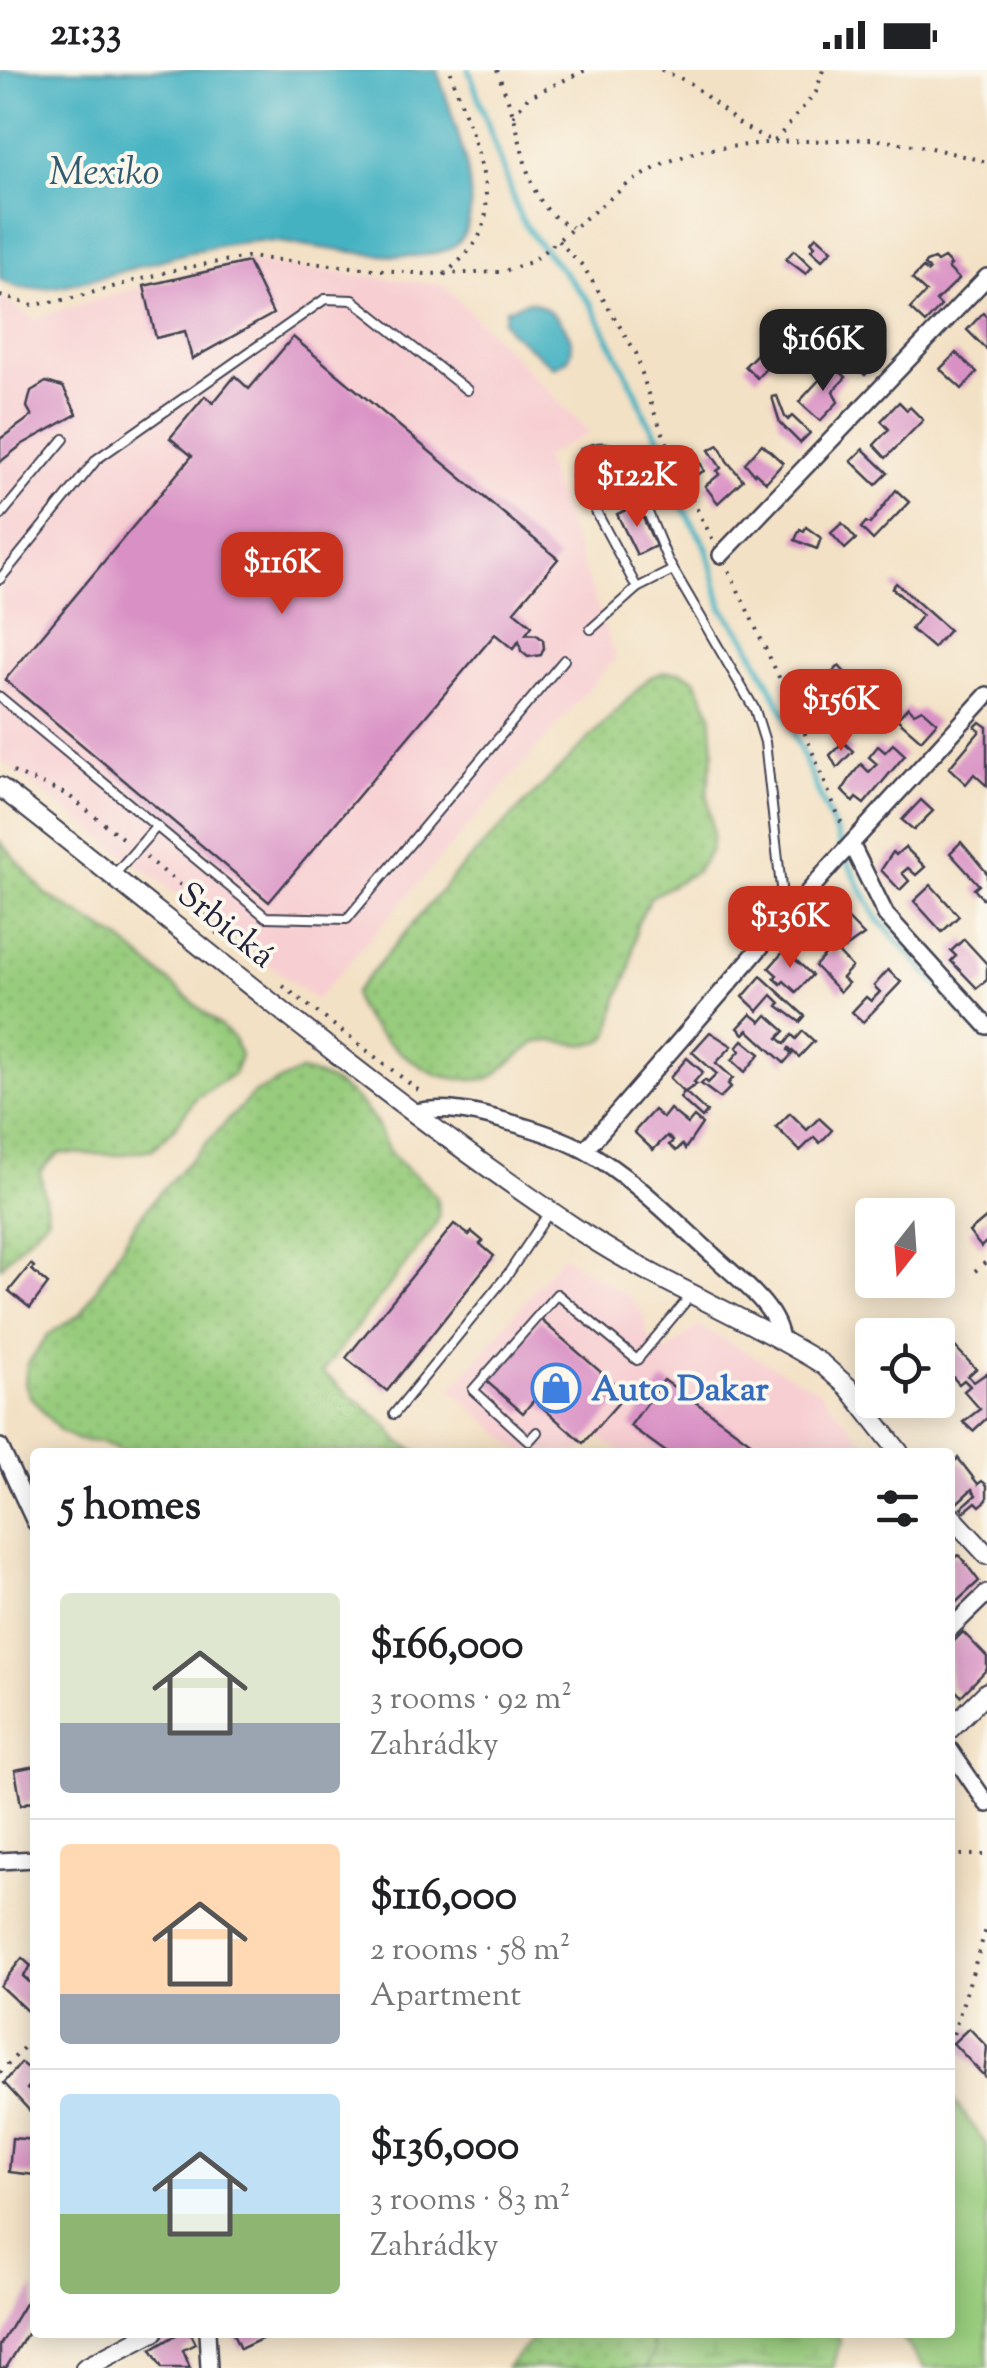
<!DOCTYPE html>
<meta charset="utf-8">
<style>
:root{--surface:#fff;--page:#f2f2f2;--text:#202124;--muted:#757577;--line:#e0e0e0;--accent:#c8321e}
body{margin:0;font-family:"Sorts Mill Goudy",serif;background:var(--page);color:var(--text);height:100vh;display:flex;flex-direction:column;font-size:38px;white-space:nowrap}
*{box-sizing:border-box;margin:0}
p{font-size:32px;color:var(--muted)}
.icon{flex:none;width:55px;height:55px;fill:none;stroke:currentColor;stroke-width:2;stroke-linecap:round;stroke-linejoin:round}
.map{position:relative;flex:1;overflow:hidden}
.sheet{position:absolute;left:30px;top:1378px;width:925px;height:890px;display:flex;flex-direction:column;background:var(--surface);border-radius:10px;box-shadow:0 5px 25px #0003}
.sheet>*{flex:none}
.needle{width:65px;rotate:197deg}
.controls{position:absolute;left:855px;top:1128px;display:grid;gap:20px}
.controls a{display:grid;place-items:center;width:100px;height:100px;border-radius:10px;background:var(--surface);box-shadow:0 5px 25px #0003;font-size:50px}
.price{position:absolute;translate:-50% -85px;padding:0 22px;border-radius:20px;background:var(--accent);color:#fff;font-size:32px;line-height:65px;filter:drop-shadow(0 2px 5px #0008)}
.price::after{content:'';position:absolute;left:50%;top:60px;width:30px;height:22px;margin-left:-15px;background:inherit;clip-path:polygon(0 0,100% 0,50% 100%)}
.price.current{background:#222;color:#fff}
ul{padding:0;list-style:none}
li{display:flex;align-items:center;gap:30px;height:250px;padding:0 30px}
li+li{border-top:2px solid var(--line)}
li span{display:grid;place-items:center;flex:none;width:280px;height:200px;border-radius:10px;color:#555}
li>.icon{margin-inline-start:auto}
span .icon{width:120px;height:120px;fill:#fffc;stroke-width:1}
li b{font-size:42px}
h2{display:flex;justify-content:space-between;align-items:center;height:120px;padding:0 30px;font-size:42px}
.status{display:flex;justify-content:space-between;align-items:center;height:70px;padding:0 50px;background:var(--surface);direction:ltr}
.status svg{height:28px;fill:currentColor}
.map>svg:first-child{display:block}
.built{fill:#f7cfd2}
.grass{fill:url(#grass-dots);stroke:#5d775c;stroke-width:2.5}
.wetland{fill:url(#wetland-marsh);stroke:#5d775c;stroke-width:2.5}
.pitch{fill:#98cc7d;stroke:#5d775c;stroke-width:2.5}
.water{fill:#45b2c2;stroke:#346a7e;stroke-width:2.5}
.lines{fill:none;stroke-linecap:round;stroke-linejoin:round}
.stream{stroke:#45b2c2;stroke-width:6}
.building{fill:#d991c5}
.service-casing{stroke:#413f50;stroke-width:12}
.minor-casing{stroke:#413f50;stroke-width:20}
.tertiary-casing{stroke:#413f50;stroke-width:22}
.path{stroke:#413f50;stroke-width:4;stroke-dasharray:2.5 8;stroke-linecap:butt}
.service{stroke:#fff;stroke-width:8}
.minor{stroke:#fff;stroke-width:15}
.tertiary{stroke:#fff;stroke-width:18}
.labels{text-anchor:middle;stroke-width:8;stroke-linejoin:round;paint-order:stroke}
.street-label{font-size:35px;fill:#22223b;stroke:#fbf7ec}
.shop-label{font-size:35px;font-weight:bold;fill:#366cbe;stroke:#fbf7ec;text-anchor:start}
.water-label{font-size:38px;font-style:italic;fill:#305c71;stroke:#fbf7ec}
</style>
<div class="status"><b>21:33</b><svg viewBox="0 0 49 12"><path d="M0 12V9h3v3zM5 12V6h3v6zM10 12V3h3v9zM15 12V0h3v12zM26 1h20v11H26zM47 4h2v5h-2z"/></svg></div>
<div class="map">
<svg width="987" height="2298" viewBox="0 0 987 2298">
<defs>
<pattern id="grass-dots" width="8" height="8" patternUnits="userSpaceOnUse" patternTransform="scale(2.5)"><rect width="8" height="8" fill="#98cc7d"/><path d="M2 2h.1M6 6h.1" fill="none" stroke="#83af6d" stroke-width="1.8" stroke-linecap="round"/></pattern>
<pattern id="wetland-marsh" width="20" height="14" patternUnits="userSpaceOnUse" patternTransform="scale(2.5)"><rect width="20" height="14" fill="#98cc7d"/><path d="M1 5h8M5 5V1M11 12h8M15 12V8" fill="none" stroke="#83af6d"/></pattern>
</defs>
<rect width="100%" height="100%" fill="#fbf7ec"/>
<filter id="ink" filterUnits="userSpaceOnUse"><feTurbulence type="fractalNoise" baseFrequency=".01" numOctaves="2"/><feDisplacementMap in="SourceGraphic" scale="20" xChannelSelector="R" yChannelSelector="G"/><feConvolveMatrix kernelMatrix="1 2 1 2 8 2 1 2 1" color-interpolation-filters="sRGB"/></filter>
<filter id="wash" filterUnits="userSpaceOnUse"><feTurbulence type="fractalNoise" baseFrequency=".0048" numOctaves="4" result="noise"/><feDisplacementMap in="SourceGraphic" scale="40" xChannelSelector="R" yChannelSelector="G"/><feGaussianBlur stdDeviation="2.25" result="paint"/><feColorMatrix in="noise" values="0 0 0 0 0 0 0 0 0 0 0 0 0 0 0 0 0 1.4 0 .05"/><feComposite in="paint" operator="in"/></filter>
<g filter="url(#wash)">
<rect width="100%" height="100%" fill="#f3e1c5"/>
<g class="built">
<polygon points="248,192 443,215 590,363 543,387 616,588 316,930 0,690 0,228 37,251 43,245 144,216"/>
<polygon points="562,1186 630,1227 643,1244 648,1267 666,1282 698,1256 818,1320 873,1382 622,1382 595,1365 579,1382 522,1382 451,1320"/>
</g>
<g class="grass">
<path d="M664,602h17l14,7 16,34 3,37 -7,41 6,44 -3,17 -13,19 -46,26 -14,27 -8,49 -10,22 -10,41c-24,19 -47,-1 -74,7l-47,37c-17,0 -33,0 -49,-5 -26,-9 -83,-52 -85,-82l103,-121 193,-195z"/>
<polygon points="0,771 47,825 120,869 234,968 240,985 234,1004 196,1028 173,1060 153,1079 119,1085 59,1083 40,1101 48,1147 0,1197"/>
<path d="M300,1001c33,6 56,23 75,50 7,11 9,26 18,35 19,22 61,38 40,73l-111,143 66,54 10,15 19,11h-293l-23,-10 -23,-2 -18,-9 -30,-35 -5,-12 2,-19 21,-30 34,-22 53,-89 24,-31 94,-99z"/>
<polygon points="538,2263 687,2263 666,2298 506,2298"/>
</g>
<polygon class="wetland" points="648,2263 838,2263 840,2272 833,2298 647,2298 654,2279"/>
<polygon class="pitch" points="950,2026 987,2075 987,2298 925,2298 898,2263 950,2262"/>
<g class="water">
<path d="M0,0h437c13,41 51,132 24,169 -27,38 -157,1 -201,2 -59,3 -115,26 -171,39 -23,5 -45,11 -68,8 -8,-1 -14,-5 -21,-9z"/>
<path d="M529,231c31,7 64,54 25,66l-44,-35 -7,-11 3,-12z"/>
</g>
<g class="lines">
<polyline class="stream" points="469,0 520,147 535,169 591,234 636,322 646,348 663,374 676,426 707,478 722,538 746,569 787,648 851,799 877,848 987,970"/>
</g>
<g id="blocks">
<g class="building">
<polygon points="816,166 832,180 822,190 811,180 815,176 811,172"/>
<polygon points="794,180 812,197 806,204 786,189"/>
<polygon points="944,188 951,195 948,198 959,209 936,231 941,236 925,253 910,239 926,222 912,209 923,198 928,202 930,200 924,195 926,192 934,189 937,192"/>
<polygon points="248,192 273,244 192,289 185,261 156,268 144,216"/>
<polygon points="983,243 987,247 987,280 967,260"/>
<polygon points="821,251 834,263 822,276 810,264"/>
<polygon points="802,257 808,263 792,284 784,276"/>
<polygon points="293,267 558,489 514,541 532,556 526,564 537,565 543,570 544,578 541,585 528,587 521,581 519,571 513,579 495,564 269,832 5,610 192,386 170,368 205,326 213,333 235,306 249,319"/>
<polygon points="864,270 882,287 865,305 842,284 852,273 857,278"/>
<polygon points="760,281 772,292 757,308 745,296"/>
<polygon points="956,283 977,302 962,319 940,299"/>
<polygon points="833,295 846,307 833,321 838,332 820,351 799,332"/>
<polygon points="46,312 63,317 77,344 23,374 0,392 0,369 32,346 27,337 31,321"/>
<polygon points="777,326 785,347 788,350 792,346 810,363 800,373 780,353 772,327"/>
<polygon points="899,332 907,340 910,337 923,350 886,388 874,375 889,359 881,351"/>
<polygon points="762,374 783,393 766,412 755,402 754,404 745,393"/>
<polygon points="719,375 727,391 743,410 718,433 705,416 720,404 717,401 721,398 709,380"/>
<polygon points="694,379 704,401 692,407 682,385"/>
<polygon points="863,379 888,403 876,415 851,391"/>
<polygon points="896,420 909,432 873,470 861,458 866,452 870,454"/>
<polygon points="637,435 656,476 637,485 617,444"/>
<polygon points="842,453 856,469 845,479 831,463"/>
<polygon points="806,457 821,468 817,479 795,470 800,459 804,461"/>
<polygon points="896,513 949,560 933,578 911,559 922,545 892,518"/>
<polygon points="839,596 850,608 832,622 820,609 822,606 825,610"/>
<polygon points="827,620 835,638 847,632 854,646 819,658 806,629"/>
<polygon points="908,637 914,643 922,639 937,652 921,670 897,649"/>
<polygon points="980,652 987,657 987,716 974,704 966,714 949,698 980,661 975,657"/>
<polygon points="843,672 853,681 837,698 830,685"/>
<polygon points="893,674 905,685 864,734 856,728 853,732 842,721 853,704 861,694 869,702 877,694 869,687 878,676 885,682"/>
<polygon points="921,730 933,741 914,760 902,750"/>
<polygon points="961,772 987,803 987,825 983,829 974,819 979,815 950,783"/>
<polygon points="905,777 925,797 916,805 908,798 902,803 909,811 900,820 881,800 893,782 896,785"/>
<polygon points="931,815 959,846 942,862 914,831"/>
<polygon points="830,830 864,865 844,879 812,847"/>
<polygon points="964,869 987,894 987,910 977,918 951,891 956,886 951,881"/>
<polygon points="833,877 852,897 842,908 848,913 840,922 815,896"/>
<polygon points="785,880 812,905 796,922 784,911 781,914 774,908 777,905 769,898"/>
<polygon points="888,900 901,912 863,952 852,942 866,927 871,931 880,922 874,916"/>
<polygon points="761,906 805,946 800,952 778,936 780,933 772,925 758,941 743,927"/>
<polygon points="751,944 761,952 767,945 785,961 778,968 785,974 792,965 796,969 803,961 814,971 799,987 789,978 788,980 792,984 784,993 748,960 744,964 738,958"/>
<polygon points="710,962 732,976 716,993 733,1008 728,1014 731,1017 720,1028 701,1014 705,1010 708,1013 717,1004 692,982"/>
<polygon points="743,970 760,984 745,1002 732,990 740,981 737,977"/>
<polygon points="687,988 703,1002 694,1012 697,1014 685,1022 707,1042 702,1048 680,1028 684,1022 670,1008"/>
<polygon points="670,1039 688,1054 694,1047 702,1054 685,1079 682,1075 676,1081 669,1075 673,1071 667,1066 653,1080 634,1062 654,1040 663,1048"/>
<polygon points="790,1043 807,1060 819,1048 832,1060 820,1073 814,1067 800,1081 776,1057"/>
<polygon points="987,1147 987,1171 981,1177 969,1162"/>
<polygon points="454,1154 469,1165 472,1162 483,1171 480,1174 494,1186 387,1321 346,1288"/>
<polygon points="31,1194 34,1197 32,1200 48,1214 30,1238 9,1221"/>
<polygon points="540,1249 626,1324 583,1373 534,1330 523,1343 486,1311"/>
<polygon points="941,1262 976,1299 968,1306 974,1312 987,1303 987,1348 973,1361 963,1352 980,1339 964,1321 970,1316 964,1310 959,1314 938,1290 938,1266"/>
<polygon points="664,1310 715,1346 764,1382 666,1382 630,1356"/>
<polygon points="958,1388 978,1414 982,1411 987,1415 987,1430 980,1436 976,1432 964,1442 961,1438 976,1425 972,1419 957,1433 950,1425 950,1396"/>
<polygon points="950,1481 956,1487 959,1485 979,1511 950,1538"/>
<polygon points="963,1562 987,1587 987,1599 961,1626 950,1615 950,1575"/>
<polygon points="35,1696 35,1730 21,1735 15,1700"/>
<polygon points="22,1888 31,1896 23,1906 35,1917 35,1933 27,1941 0,1916"/>
<polygon points="969,1958 987,1977 984,2006 953,1973"/>
<polygon points="35,1990 35,2010 27,2019 35,2026 35,2037 30,2041 4,2013 21,1993 27,1998"/>
<polygon points="12,2068 35,2070 35,2105 9,2102"/>
<polygon points="35,2217 35,2251 6,2298 0,2298 0,2275"/>
<polygon points="181,2262 189,2262 195,2274 183,2280 190,2298 162,2298 151,2280"/>
<polygon points="232,2262 269,2262 270,2265 240,2279"/>
</g>
</g>
</g>
<g filter="url(#ink)">
<use href="#blocks" fill-opacity="0" stroke="#413f50" stroke-width="2.5"/>
<g class="lines">
<g class="service-casing">
<g id="service">
<polyline points="0,446 64,369"/>
<polyline points="0,509 97,389 325,229 353,230 467,320"/>
<path d="M637,518l-60,-112 7,-24c18,-7 25,-6 41,5l43,104 87,149 10,32 19,173"/>
<polyline points="591,559 637,518 673,500"/>
<polyline points="0,627 266,847 347,849 564,590"/>
<polyline points="114,805 157,756"/>
<polyline points="394,1344 508,1204 550,1141"/>
<polyline points="537,1362 529,1371 473,1320 557,1224 637,1290 692,1224"/>
</g>
</g>
<g class="minor-casing">
<g id="minor">
<polyline points="721,485 987,207"/>
<polyline points="851,774 886,845 987,956"/>
<path d="M414,1042c32,-6 60,0 91,9 26,7 55,16 79,29 49,27 91,71 132,108 23,22 62,49 65,83"/>
<polyline points="585,1080 829,798 987,625"/>
<polyline points="0,1377 35,1452"/>
<polyline points="950,1559 987,1523"/>
<polyline points="950,1680 987,1734"/>
<polyline points="0,1791 35,1789"/>
<polyline points="207,2262 209,2298"/>
</g>
</g>
<g class="tertiary-casing">
<g id="tertiary">
<path d="M0,717c193,150 380,311 583,446 76,50 162,83 239,131l26,23 51,65"/>
<polyline points="950,1445 987,1485"/>
<polyline points="950,1659 987,1622"/>
<polyline points="85,2298 154,2262"/>
</g>
</g>
<g class="path">
<path d="M497,0c5,15 11,29 16,44 12,40 14,95 59,113"/>
<polyline points="661,0 689,12 742,56 774,72 816,22 823,0"/>
<polyline points="513,46 528,27 586,0"/>
<polyline points="558,171 583,196 636,283 652,337 686,418 713,470"/>
<path d="M444,205c15,-14 32,-27 39,-48 14,-42 -20,-115 -33,-157"/>
<polyline points="0,226 33,235 69,229 178,199 247,187 426,204 501,202 531,192 628,114 664,93 702,80 774,72 872,69 927,77 987,92"/>
<polyline points="729,501 801,654 843,757"/>
<polyline points="13,702 68,725 127,772"/>
<polyline points="146,787 199,830 220,867"/>
<polyline points="283,916 422,1023"/>
<polyline points="975,1201 987,1191"/>
<polyline points="950,1785 987,1785"/>
<polyline points="950,1974 987,1856"/>
<polyline points="0,2003 35,1965"/>
</g>
<use href="#service" class="service"/>
<use href="#minor" class="minor"/>
<use href="#tertiary" class="tertiary"/>
</g>
</g>
<defs>
<g id="shop-ring" transform="scale(2.5)"><circle r="9.5" fill="#fbf7ec" stroke="#3f7fe0" stroke-width="1.5"/><path d="M-5-2.5h2.3a2.7 3.5 0 0 1 5.4 0H5L5.5 6h-11ZM-1.5-2.5h3a1.5 2.3 0 0 0-3 0Z" fill="#3f7fe0"/></g>
</defs>
<g fill-rule="evenodd">
<use href="#shop-ring" x="556" y="1318"/>
</g>
<g class="labels">
<g class="street-label">
<text transform="translate(227 854) rotate(39)" y="12">Srbická</text>
</g>
<g class="shop-label">
<text x="591" y="1330">Auto Dakar</text>
</g>
<g class="water-label">
<text x="104" y="114">Mexiko</text>
</g>
</g>
</svg>
<div class="controls">
<a><svg class="needle" viewBox="-14 -14 28 28"><path d="M0-13l5 13h-10z" fill="#e53935"/><path d="M0 13l5-13h-10z" fill="#757577"/></svg></a>
<a><svg class="icon" aria-label="locate" viewBox="0 0 24 24"><circle cx="12" cy="12" r="6"/><path d="M12 2v4M12 18v4M2 12h4M18 12h4"/></svg></a>
</div>
<b class="price current" style="left:823px;top:324px">$166K</b>
<b class="price" style="left:637px;top:460px">$122K</b>
<b class="price" style="left:282px;top:547px">$116K</b>
<b class="price" style="left:841px;top:684px">$156K</b>
<b class="price" style="left:790px;top:901px">$136K</b>
<section class="sheet">
<h2>5 homes<svg class="icon" aria-label="filters" viewBox="0 0 24 24"><path d="M4 7h16M4 17h16"/><circle cx="9" cy="7" r="2"/><circle cx="15" cy="17" r="2"/></svg></h2>
<ul>
<li><span style="background:linear-gradient(#dfe7d0 65%,#9aa5b1 0)"><svg class="icon" aria-label="home" viewBox="0 0 24 24"><path d="M3 11l9-7 9 7M6 9v11h12V9"/></svg></span><div><b>$166,000</b><p>3 rooms · 92 m²</p><p>Zahrádky</p></div></li>
<li><span style="background:linear-gradient(#ffd9b3 75%,#9aa5b1 0)"><svg class="icon" aria-label="home" viewBox="0 0 24 24"><path d="M3 11l9-7 9 7M6 9v11h12V9"/></svg></span><div><b>$116,000</b><p>2 rooms · 58 m²</p><p>Apartment</p></div></li>
<li><span style="background:linear-gradient(#bfe0f5 60%,#8fb573 0)"><svg class="icon" aria-label="home" viewBox="0 0 24 24"><path d="M3 11l9-7 9 7M6 9v11h12V9"/></svg></span><div><b>$136,000</b><p>3 rooms · 83 m²</p><p>Zahrádky</p></div></li>
</ul>
</section>
</div>
